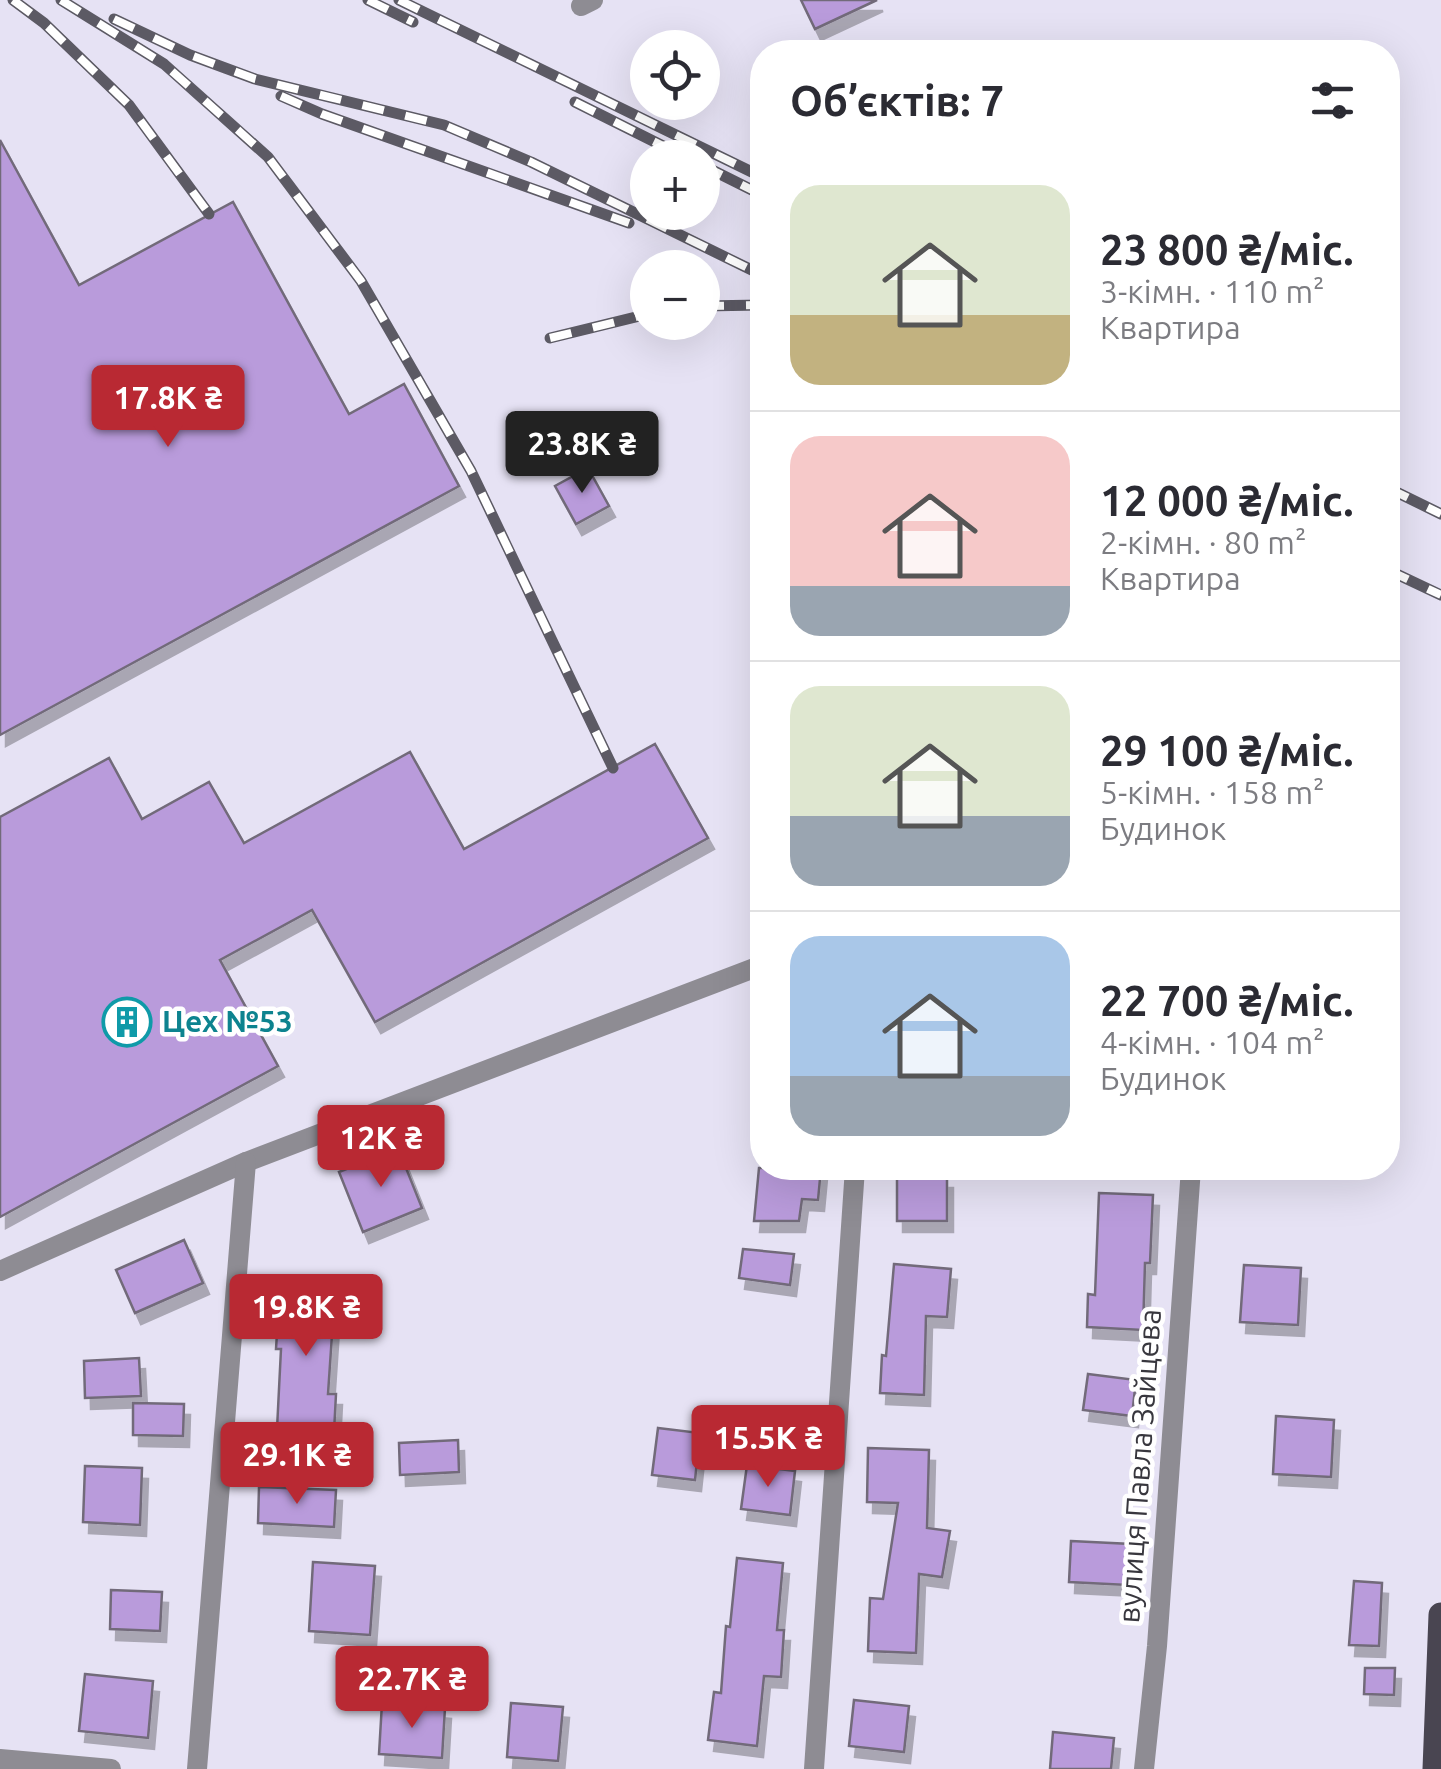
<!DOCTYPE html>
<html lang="uk">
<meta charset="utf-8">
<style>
:root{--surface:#fff;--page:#f2f2f3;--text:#2b2b33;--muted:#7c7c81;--line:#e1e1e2;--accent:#b92933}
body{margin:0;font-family:Ubuntu,sans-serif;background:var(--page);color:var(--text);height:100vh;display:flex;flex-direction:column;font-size:38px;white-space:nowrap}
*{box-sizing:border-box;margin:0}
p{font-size:32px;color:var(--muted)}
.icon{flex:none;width:55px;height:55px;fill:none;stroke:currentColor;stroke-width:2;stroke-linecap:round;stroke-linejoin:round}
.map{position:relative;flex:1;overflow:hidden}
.panel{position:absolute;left:750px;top:40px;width:650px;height:1140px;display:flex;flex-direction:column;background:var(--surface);border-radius:40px;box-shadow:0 10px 40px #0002}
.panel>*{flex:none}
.tools{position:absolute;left:630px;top:30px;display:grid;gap:20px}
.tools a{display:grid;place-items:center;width:90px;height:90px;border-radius:50%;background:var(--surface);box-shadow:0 10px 40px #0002;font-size:50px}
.price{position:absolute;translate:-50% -85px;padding:0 22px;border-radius:10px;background:var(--accent);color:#fff;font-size:32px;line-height:65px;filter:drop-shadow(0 2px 5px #0008)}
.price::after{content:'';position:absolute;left:50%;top:60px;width:30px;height:22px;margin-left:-15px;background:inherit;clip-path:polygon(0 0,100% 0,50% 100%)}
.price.current{background:#222;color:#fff}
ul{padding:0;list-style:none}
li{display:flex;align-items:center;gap:30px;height:250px;padding:0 40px}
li+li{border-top:2px solid var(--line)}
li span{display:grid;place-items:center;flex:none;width:280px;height:200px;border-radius:30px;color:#555}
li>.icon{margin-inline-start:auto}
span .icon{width:120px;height:120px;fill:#fffc;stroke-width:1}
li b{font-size:42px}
h2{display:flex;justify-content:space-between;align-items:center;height:120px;padding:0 40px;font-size:42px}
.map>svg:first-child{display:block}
.building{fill:#b99bdb;stroke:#726b7a;stroke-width:2.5;filter:url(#shadow)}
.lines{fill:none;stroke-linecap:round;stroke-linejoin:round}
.minor{stroke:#8e8c93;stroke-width:20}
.primary{stroke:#494551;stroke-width:25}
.rail-casing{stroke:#5c5a64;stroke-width:11}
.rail{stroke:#fff;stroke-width:8;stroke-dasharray:22;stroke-linecap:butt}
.labels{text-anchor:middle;stroke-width:9;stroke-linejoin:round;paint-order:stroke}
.culture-label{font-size:30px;font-weight:bold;fill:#0d838f;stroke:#fff;text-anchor:start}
.street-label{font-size:30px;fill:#38373e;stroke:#fff}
</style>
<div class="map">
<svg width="1441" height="1769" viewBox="0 0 1441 1769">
<defs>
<filter id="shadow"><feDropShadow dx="6" dy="11" stdDeviation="0" flood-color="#0004"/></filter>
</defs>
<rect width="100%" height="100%" fill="#e6e2f4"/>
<g class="building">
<polygon points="801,0 877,0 815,29"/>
<polygon points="0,140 79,285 233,202 349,414 404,384 459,486 0,735"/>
<polygon points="588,468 609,506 576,524 555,486"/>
<polygon points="655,744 708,838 375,1022 312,910 220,960 278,1066 0,1217 0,817 109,758 142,819 209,782 244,843 410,752 464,849"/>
<polygon points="398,1148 422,1208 363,1232 339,1172"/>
<polygon points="759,1168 821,1168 818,1200 802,1199 799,1221 754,1221"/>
<rect x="897" y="1177" width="50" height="44"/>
<polygon points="1099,1193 1153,1195 1150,1263 1145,1263 1143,1330 1087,1327 1088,1294 1095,1295"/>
<polygon points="184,1240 203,1283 135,1313 116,1270"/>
<polygon points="743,1249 794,1254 790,1285 739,1278"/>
<polygon points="894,1264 951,1269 947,1317 926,1316 924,1395 880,1393 882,1355 886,1356"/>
<polygon points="1244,1265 1301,1268 1298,1325 1240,1322"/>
<polygon points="280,1286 335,1290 328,1394 336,1394 334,1432 277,1429 281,1349 276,1349"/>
<polygon points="139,1358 141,1396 85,1398 84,1361"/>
<polygon points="1088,1374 1136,1380 1132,1416 1083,1410"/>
<polygon points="133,1403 184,1404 183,1436 133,1435"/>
<polygon points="1276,1416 1334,1420 1331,1477 1273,1474"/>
<polygon points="658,1428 700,1433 695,1480 652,1475"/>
<polygon points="458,1440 459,1472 400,1475 399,1443"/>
<polygon points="868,1448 929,1450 927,1528 950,1531 942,1577 919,1574 916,1653 868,1651 870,1598 883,1599 898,1503 867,1502"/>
<polygon points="747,1465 795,1471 790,1515 741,1509"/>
<polygon points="85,1466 142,1468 140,1525 83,1522"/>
<polygon points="259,1487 336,1490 334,1527 258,1523"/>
<polygon points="1071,1541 1131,1544 1128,1585 1069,1582"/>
<polygon points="737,1558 783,1563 777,1630 784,1630 781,1677 764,1676 757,1746 708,1740 714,1692 721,1693 726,1626 730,1627"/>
<polygon points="313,1562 375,1566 370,1635 309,1631"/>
<polygon points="1354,1581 1382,1583 1379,1646 1349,1645"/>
<polygon points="111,1590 162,1592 160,1631 110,1629"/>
<polygon points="1365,1668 1395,1668 1394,1695 1364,1694"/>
<polygon points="85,1674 153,1681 148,1738 79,1731"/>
<polygon points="854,1700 909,1706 904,1752 849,1746"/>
<polygon points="382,1703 445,1708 442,1758 379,1754"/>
<polygon points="511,1703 563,1707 558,1761 507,1757"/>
<polygon points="1053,1732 1114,1738 1111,1769 1050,1769"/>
</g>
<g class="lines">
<g class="minor">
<polyline points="581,6 593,0"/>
<polyline points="0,1271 246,1162 762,965"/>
<polyline points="0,1759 111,1769"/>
<polyline points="197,1769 246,1162"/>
<polyline points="814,1769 855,1168"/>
<polyline points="1144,1769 1157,1646 1191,1168"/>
</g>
<polyline class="primary" points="1435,1769 1441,1615"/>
<g class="rail-casing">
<g id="rail">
<polyline points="13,0 44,23 129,105 209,214"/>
<polyline points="61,0 164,64 268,157 361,281 471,471 613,768"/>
<polyline points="368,0 413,22"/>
<polyline points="399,0 762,177"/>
<polyline points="114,19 190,55 255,79 444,125 531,162 762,275"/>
<polyline points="281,96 322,114 629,223"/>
<polyline points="575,102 687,158"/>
<polyline points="702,165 762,195"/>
<polyline points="702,306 762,305"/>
<polyline points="550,338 648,314"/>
<polyline points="1388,488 1441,514"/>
<polyline points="1388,570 1441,595"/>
</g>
</g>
<use href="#rail" class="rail"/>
</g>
<defs>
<g id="building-ring" transform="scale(2.5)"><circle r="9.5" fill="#fff" stroke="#0f9aa8" stroke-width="1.5"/><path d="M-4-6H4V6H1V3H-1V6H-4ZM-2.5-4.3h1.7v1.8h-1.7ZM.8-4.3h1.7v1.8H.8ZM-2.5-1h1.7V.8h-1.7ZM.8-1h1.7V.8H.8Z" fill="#0f9aa8"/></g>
</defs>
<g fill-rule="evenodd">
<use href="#building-ring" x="127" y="1022"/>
</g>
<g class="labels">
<g class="culture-label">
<text x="162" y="1032">Цех №53</text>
</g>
<g class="street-label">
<text transform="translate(1140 1466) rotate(-86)" y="10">вулиця Павла Зайцева</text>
</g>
</g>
</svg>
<div class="tools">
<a><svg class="icon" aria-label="locate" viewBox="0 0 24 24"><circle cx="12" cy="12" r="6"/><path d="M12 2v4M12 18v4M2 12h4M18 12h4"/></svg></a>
<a>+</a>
<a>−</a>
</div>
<b class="price" style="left:168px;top:450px">17.8K ₴</b>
<b class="price current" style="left:582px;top:496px">23.8K ₴</b>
<b class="price" style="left:381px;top:1190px">12K ₴</b>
<b class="price" style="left:306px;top:1359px">19.8K ₴</b>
<b class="price" style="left:768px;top:1490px">15.5K ₴</b>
<b class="price" style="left:297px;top:1507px">29.1K ₴</b>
<b class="price" style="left:412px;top:1731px">22.7K ₴</b>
<section class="panel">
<h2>Об’єктів: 7<svg class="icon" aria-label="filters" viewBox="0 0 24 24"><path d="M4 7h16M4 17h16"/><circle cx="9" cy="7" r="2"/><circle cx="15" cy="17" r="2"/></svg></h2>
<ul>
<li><span style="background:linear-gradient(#dfe7d0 65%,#c2b280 0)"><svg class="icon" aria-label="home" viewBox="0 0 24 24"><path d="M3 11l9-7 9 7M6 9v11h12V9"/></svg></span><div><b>23 800 ₴/міс.</b><p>3-кімн. · 110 m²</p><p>Квартира</p></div></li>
<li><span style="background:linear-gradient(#f6c9c9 75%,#9aa5b1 0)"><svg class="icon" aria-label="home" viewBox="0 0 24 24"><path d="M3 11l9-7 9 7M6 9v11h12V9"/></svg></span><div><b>12 000 ₴/міс.</b><p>2-кімн. · 80 m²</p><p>Квартира</p></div></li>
<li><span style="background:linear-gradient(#dfe7d0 65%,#9aa5b1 0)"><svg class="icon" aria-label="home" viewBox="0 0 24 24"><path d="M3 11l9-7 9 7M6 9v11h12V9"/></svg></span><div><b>29 100 ₴/міс.</b><p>5-кімн. · 158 m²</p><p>Будинок</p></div></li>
<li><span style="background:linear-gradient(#a9c7e8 70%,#9aa5b1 0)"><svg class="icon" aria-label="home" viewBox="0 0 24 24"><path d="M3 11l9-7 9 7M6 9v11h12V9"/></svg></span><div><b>22 700 ₴/міс.</b><p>4-кімн. · 104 m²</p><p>Будинок</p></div></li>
</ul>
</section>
</div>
